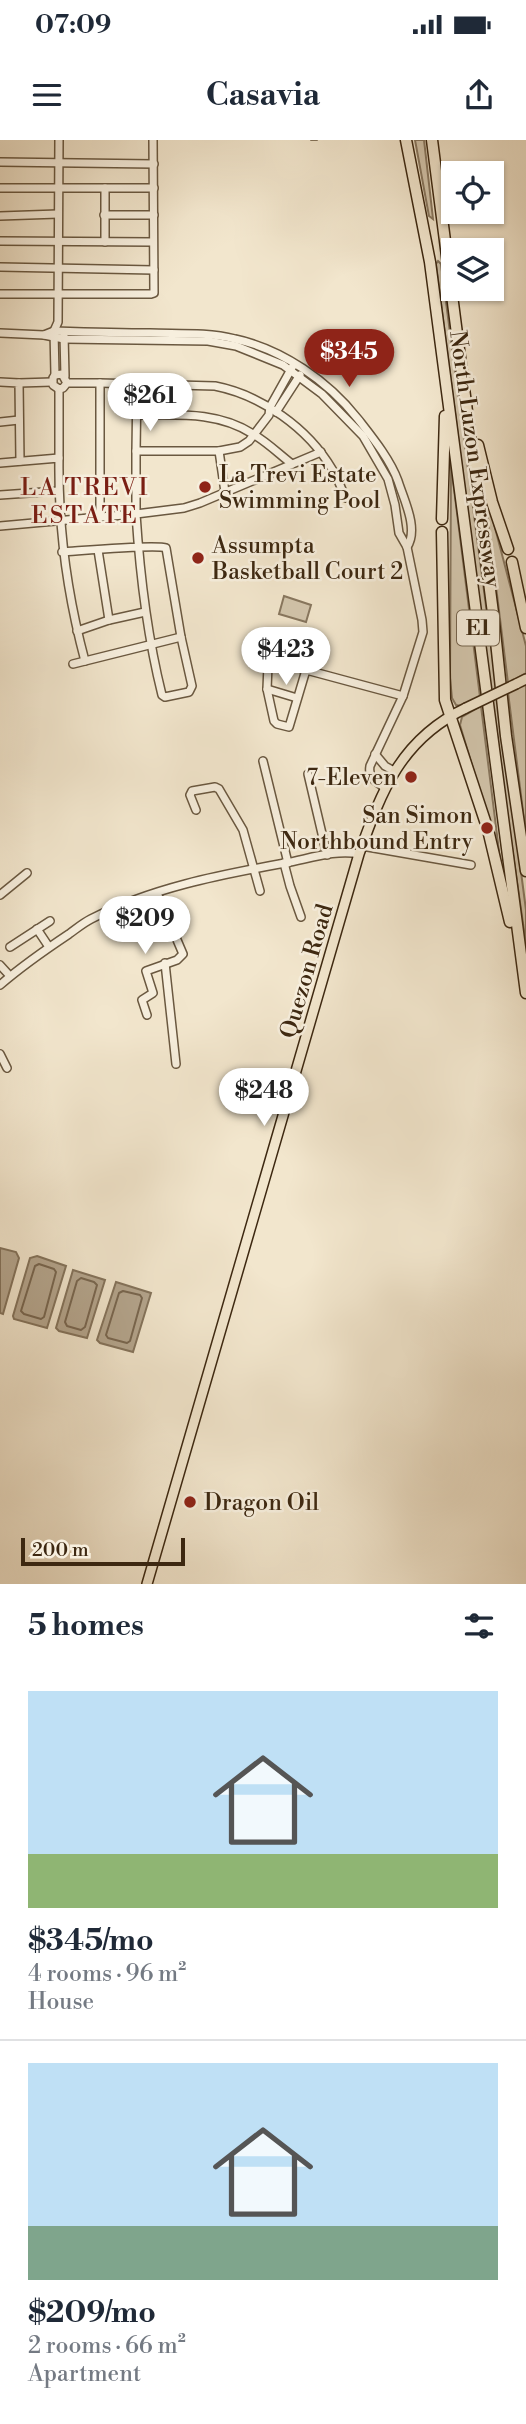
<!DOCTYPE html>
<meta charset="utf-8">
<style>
:root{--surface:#fff;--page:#f2f2f3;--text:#1f2937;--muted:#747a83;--line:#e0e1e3;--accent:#8f2418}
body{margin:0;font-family:"Libre Bodoni",serif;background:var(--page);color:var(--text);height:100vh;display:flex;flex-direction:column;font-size:26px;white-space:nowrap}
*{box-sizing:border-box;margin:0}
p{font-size:23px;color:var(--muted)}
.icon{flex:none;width:38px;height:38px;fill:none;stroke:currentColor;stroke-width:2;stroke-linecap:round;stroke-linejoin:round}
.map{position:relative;height:1444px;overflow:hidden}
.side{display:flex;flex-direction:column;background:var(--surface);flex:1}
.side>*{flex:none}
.controls{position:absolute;left:441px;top:21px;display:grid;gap:14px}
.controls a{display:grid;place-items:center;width:63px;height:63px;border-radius:0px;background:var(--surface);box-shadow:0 2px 5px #0004;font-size:35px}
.scale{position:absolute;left:21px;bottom:18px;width:164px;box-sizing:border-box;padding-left:7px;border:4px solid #3d2811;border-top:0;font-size:19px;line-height:24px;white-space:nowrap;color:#3d2811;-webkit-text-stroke:5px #f7efde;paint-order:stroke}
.price{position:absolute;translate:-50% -60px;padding:0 16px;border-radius:24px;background:#fff;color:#222;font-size:23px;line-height:46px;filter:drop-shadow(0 2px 4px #0008)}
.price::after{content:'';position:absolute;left:50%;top:42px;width:21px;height:16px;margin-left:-10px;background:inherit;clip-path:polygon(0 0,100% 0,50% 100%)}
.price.selected{background:var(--accent);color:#fff}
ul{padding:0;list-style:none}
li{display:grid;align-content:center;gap:14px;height:371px;padding:0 28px}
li+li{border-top:2px solid var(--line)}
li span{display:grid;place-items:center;height:217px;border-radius:0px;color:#555}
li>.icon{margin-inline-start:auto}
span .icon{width:126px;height:126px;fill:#fffc;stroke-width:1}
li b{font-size:30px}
h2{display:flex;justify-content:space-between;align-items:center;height:84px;padding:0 28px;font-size:30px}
.status{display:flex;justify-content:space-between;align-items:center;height:49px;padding:0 35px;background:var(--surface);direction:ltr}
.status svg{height:19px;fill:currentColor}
header{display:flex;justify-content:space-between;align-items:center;height:91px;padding:0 28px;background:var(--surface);font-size:32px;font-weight:700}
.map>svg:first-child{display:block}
.green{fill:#d3c6ad;stroke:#88775f;stroke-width:2}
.water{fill:#b4a58d;stroke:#84735b;stroke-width:2}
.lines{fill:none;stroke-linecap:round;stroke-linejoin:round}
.shore{stroke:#78664f;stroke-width:2}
.stream{stroke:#84735b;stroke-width:2}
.minor-casing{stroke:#6a5840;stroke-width:10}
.major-casing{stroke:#3d2811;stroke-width:12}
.highway-casing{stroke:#3d2811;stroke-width:13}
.minor{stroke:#f7efde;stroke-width:7}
.major{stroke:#f2e6cd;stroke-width:9}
.highway{stroke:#f2e6cd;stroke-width:10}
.major-bridge-casing{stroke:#3d2811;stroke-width:12;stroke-linecap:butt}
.major-bridge{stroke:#f2e6cd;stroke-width:9}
.poi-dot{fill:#8f2418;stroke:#f7efde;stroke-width:2.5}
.labels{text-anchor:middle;stroke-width:5;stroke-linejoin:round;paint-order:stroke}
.shield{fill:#f7efde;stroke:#75644e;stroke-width:2}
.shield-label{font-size:21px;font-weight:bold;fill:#3d2811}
.street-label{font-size:23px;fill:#3d2811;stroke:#f7efde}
.poi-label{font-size:23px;fill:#3d2811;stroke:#f7efde;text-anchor:start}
.neighbourhood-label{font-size:24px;letter-spacing:2px;fill:#7a1f14;stroke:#f7efde}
</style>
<div class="status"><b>07:09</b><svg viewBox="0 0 49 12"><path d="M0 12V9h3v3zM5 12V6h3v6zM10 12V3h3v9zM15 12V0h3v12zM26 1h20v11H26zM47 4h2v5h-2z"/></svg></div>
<header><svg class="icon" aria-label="menu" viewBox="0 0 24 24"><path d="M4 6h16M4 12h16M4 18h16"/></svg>Casavia<svg class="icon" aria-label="share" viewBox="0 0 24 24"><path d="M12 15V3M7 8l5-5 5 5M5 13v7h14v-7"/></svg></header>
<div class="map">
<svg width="526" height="1444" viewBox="0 0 526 1444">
<rect width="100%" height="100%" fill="#f2e6cd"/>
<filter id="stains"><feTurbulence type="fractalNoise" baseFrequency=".00286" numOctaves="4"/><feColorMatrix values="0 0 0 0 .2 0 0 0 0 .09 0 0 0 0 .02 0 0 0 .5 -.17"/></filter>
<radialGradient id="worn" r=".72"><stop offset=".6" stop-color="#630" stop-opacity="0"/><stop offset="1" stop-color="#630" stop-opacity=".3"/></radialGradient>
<g class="green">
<polygon points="415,0 424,0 433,79 429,76"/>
<polygon points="438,121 441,124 526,770 526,804 500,624 436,124"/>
<polygon points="451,325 480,557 461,566 456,565 452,558 450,538"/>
<polygon points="483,342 526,506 526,533 508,543"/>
<polygon points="284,456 311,465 306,482 279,474"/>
<polygon points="526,543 526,695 508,552"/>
<polygon points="481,566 500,719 460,585 462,577"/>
</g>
<g class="water">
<polygon points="0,1108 16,1112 19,1118 3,1174 0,1173"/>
<polygon points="37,1116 66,1126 47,1188 14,1179 13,1176 30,1118"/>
<polygon points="73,1130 105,1140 87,1198 59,1191 56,1188"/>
<polygon points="116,1142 151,1153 133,1212 100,1203 97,1200"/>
</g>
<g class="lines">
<g class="shore">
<polygon points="39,1124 54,1129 56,1132 44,1177 41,1179 24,1174 21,1171 35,1126"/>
<polygon points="81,1138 94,1142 97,1145 85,1187 81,1190 67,1186 65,1182 77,1141"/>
<polygon points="123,1151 140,1155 142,1158 130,1201 127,1203 108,1198 106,1195 119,1153"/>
</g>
<polyline class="stream" points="311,0 317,0"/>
<g class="minor-casing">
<g id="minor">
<polyline points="0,22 154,24"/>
<polyline points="0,48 154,48"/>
<polyline points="104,75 154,75"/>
<polyline points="0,76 58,74"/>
<polyline points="0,101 153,102"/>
<polyline points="105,102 105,48"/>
<polyline points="0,127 154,130"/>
<polyline points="0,154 151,154 154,153 153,0"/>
<path d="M0,193l44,2 20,4 144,2 28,5 47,19 39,29 41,42 25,43 7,26 4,28 8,14 15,73 1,12 -20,64 -33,70c-2,12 5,15 14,21"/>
<path d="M44,195l10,-4c32,1 64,2 96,2 28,1 57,-1 85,6 47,10 93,42 123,80 14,18 32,40 40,62 6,19 21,48 9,66"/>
<polyline points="64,195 65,236"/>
<polyline points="55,235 54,191 58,182 59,0"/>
<polyline points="0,242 19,243 20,321"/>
<polyline points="19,243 52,242"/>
<polyline points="67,243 62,234 55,235 53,238 53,245 59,249 63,248 67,243 100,243 100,377 136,374 136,311 219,311 240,307 249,301 269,275 270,267 294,224"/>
<path d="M100,243l115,3c46,9 93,42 117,83 6,9 9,20 14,29"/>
<polyline points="276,272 300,235"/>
<path d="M136,275c41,0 81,-4 117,19 14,8 26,20 39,30"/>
<polyline points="0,282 19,280"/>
<polyline points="136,311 137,244"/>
<polyline points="219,311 225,352"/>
<polyline points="59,318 59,249"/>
<path d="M0,323l59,-5c-1,70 8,136 26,203"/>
<polyline points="0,355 58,351"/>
<polyline points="0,386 100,377"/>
<polyline points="98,410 109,480"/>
<path d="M62,412c17,-1 94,-8 104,-4l15,89 11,49 -3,6 -24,5 -3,-2c-15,-60 -22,-119 -26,-181l48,-6 16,-5 121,-51"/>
<polyline points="77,491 109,480 145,472"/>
<polyline points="73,524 181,497"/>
<polyline points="306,530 289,587 277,584 274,581 267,549 268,525 273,521 403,556"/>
<polyline points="267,549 297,558"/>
<polyline points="375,614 385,626 394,631"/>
<polyline points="263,621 288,723"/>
<polyline points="308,634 327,715"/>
<polyline points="196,670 190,655 192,651 215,647 219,649 243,690 260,751"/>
<polyline points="362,706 471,725"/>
<polyline points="284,723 290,746 301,777"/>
<polyline points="0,755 27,733"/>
<polyline points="37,789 49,807"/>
<polyline points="10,807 50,781"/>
<polyline points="165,823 176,924"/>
<polyline points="0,825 10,836"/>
<path d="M0,845c22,-19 45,-35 69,-51 7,-5 14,-11 22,-15 60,-31 128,-44 194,-56 23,-4 51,-14 74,-9"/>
<polyline points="147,875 142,860 153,853 146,831 177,820 183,814 157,753"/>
<polyline points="0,914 7,928"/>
</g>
</g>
<g class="major-casing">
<g id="major">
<polyline points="516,544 526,539"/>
<path d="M147,1444l212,-730c23,-64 42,-115 107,-146"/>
</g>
</g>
<g class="highway-casing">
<g id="highway">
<polyline points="406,0 430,122 526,853"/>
<polyline points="432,0 493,473 506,596 526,731"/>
<polyline points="478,305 492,362 508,409"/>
<polyline points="442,379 445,276"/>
<polyline points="442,392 445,560 485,681"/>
<polyline points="512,422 526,488"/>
<polyline points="489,694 510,782"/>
</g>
</g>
<use href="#minor" class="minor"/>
<use href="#major" class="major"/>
<use href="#highway" class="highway"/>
<g class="major-bridge-casing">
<polyline id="major-bridge" points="466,568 516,544"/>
</g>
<use href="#major-bridge" class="major-bridge"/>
</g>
<g class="poi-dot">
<circle cx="205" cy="347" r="7"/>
<circle cx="198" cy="418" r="7"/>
<circle cx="411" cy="637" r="7"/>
<circle cx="487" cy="688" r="7"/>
<circle cx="190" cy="1362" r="7"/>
</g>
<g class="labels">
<rect class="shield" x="457" y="470.5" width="42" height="35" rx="5"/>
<g class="shield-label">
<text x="478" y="495">E1</text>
</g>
<g class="street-label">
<text transform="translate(476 319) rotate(82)" y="8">North Luzon Expressway</text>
<text transform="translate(306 831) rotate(-74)" y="8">Quezon Road</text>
</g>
<g class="poi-label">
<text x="219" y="342">La Trevi Estate<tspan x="219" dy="26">Swimming Pool</tspan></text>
<text x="212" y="413">Assumpta<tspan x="212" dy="26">Basketball Court 2</tspan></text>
<text x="397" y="645" text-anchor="end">7-Eleven</text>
<text x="473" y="683" text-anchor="end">San Simon<tspan x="473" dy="26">Northbound Entry</tspan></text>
<text x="204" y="1370">Dragon Oil</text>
</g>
<g class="neighbourhood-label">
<text x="85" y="355">LA TREVI<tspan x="85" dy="28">ESTATE</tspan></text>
</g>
</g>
<rect width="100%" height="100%" filter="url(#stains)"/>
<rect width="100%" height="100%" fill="url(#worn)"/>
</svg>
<div class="controls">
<a><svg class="icon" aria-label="locate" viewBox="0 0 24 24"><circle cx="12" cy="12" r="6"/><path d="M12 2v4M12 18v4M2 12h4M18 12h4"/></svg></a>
<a><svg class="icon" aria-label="layers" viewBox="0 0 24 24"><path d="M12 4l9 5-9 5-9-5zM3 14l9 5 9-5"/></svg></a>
</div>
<div class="scale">200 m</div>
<b class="price selected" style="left:349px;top:249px">$345</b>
<b class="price" style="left:150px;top:293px">$261</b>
<b class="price" style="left:286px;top:547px">$423</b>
<b class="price" style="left:145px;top:816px">$209</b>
<b class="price" style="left:264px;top:988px">$248</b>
</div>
<section class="side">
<h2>5 homes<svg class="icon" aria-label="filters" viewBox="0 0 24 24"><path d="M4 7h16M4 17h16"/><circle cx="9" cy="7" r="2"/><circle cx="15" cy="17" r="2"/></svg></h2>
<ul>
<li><span style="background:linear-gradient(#bfe0f5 75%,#8fb573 0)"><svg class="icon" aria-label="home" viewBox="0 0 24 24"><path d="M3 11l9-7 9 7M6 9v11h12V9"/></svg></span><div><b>$345/mo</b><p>4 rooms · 96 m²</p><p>House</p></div></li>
<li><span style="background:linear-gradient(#bfe0f5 75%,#7fa58c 0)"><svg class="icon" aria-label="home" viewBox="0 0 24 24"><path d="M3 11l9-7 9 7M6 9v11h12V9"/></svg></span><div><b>$209/mo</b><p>2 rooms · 66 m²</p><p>Apartment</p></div></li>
</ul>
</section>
